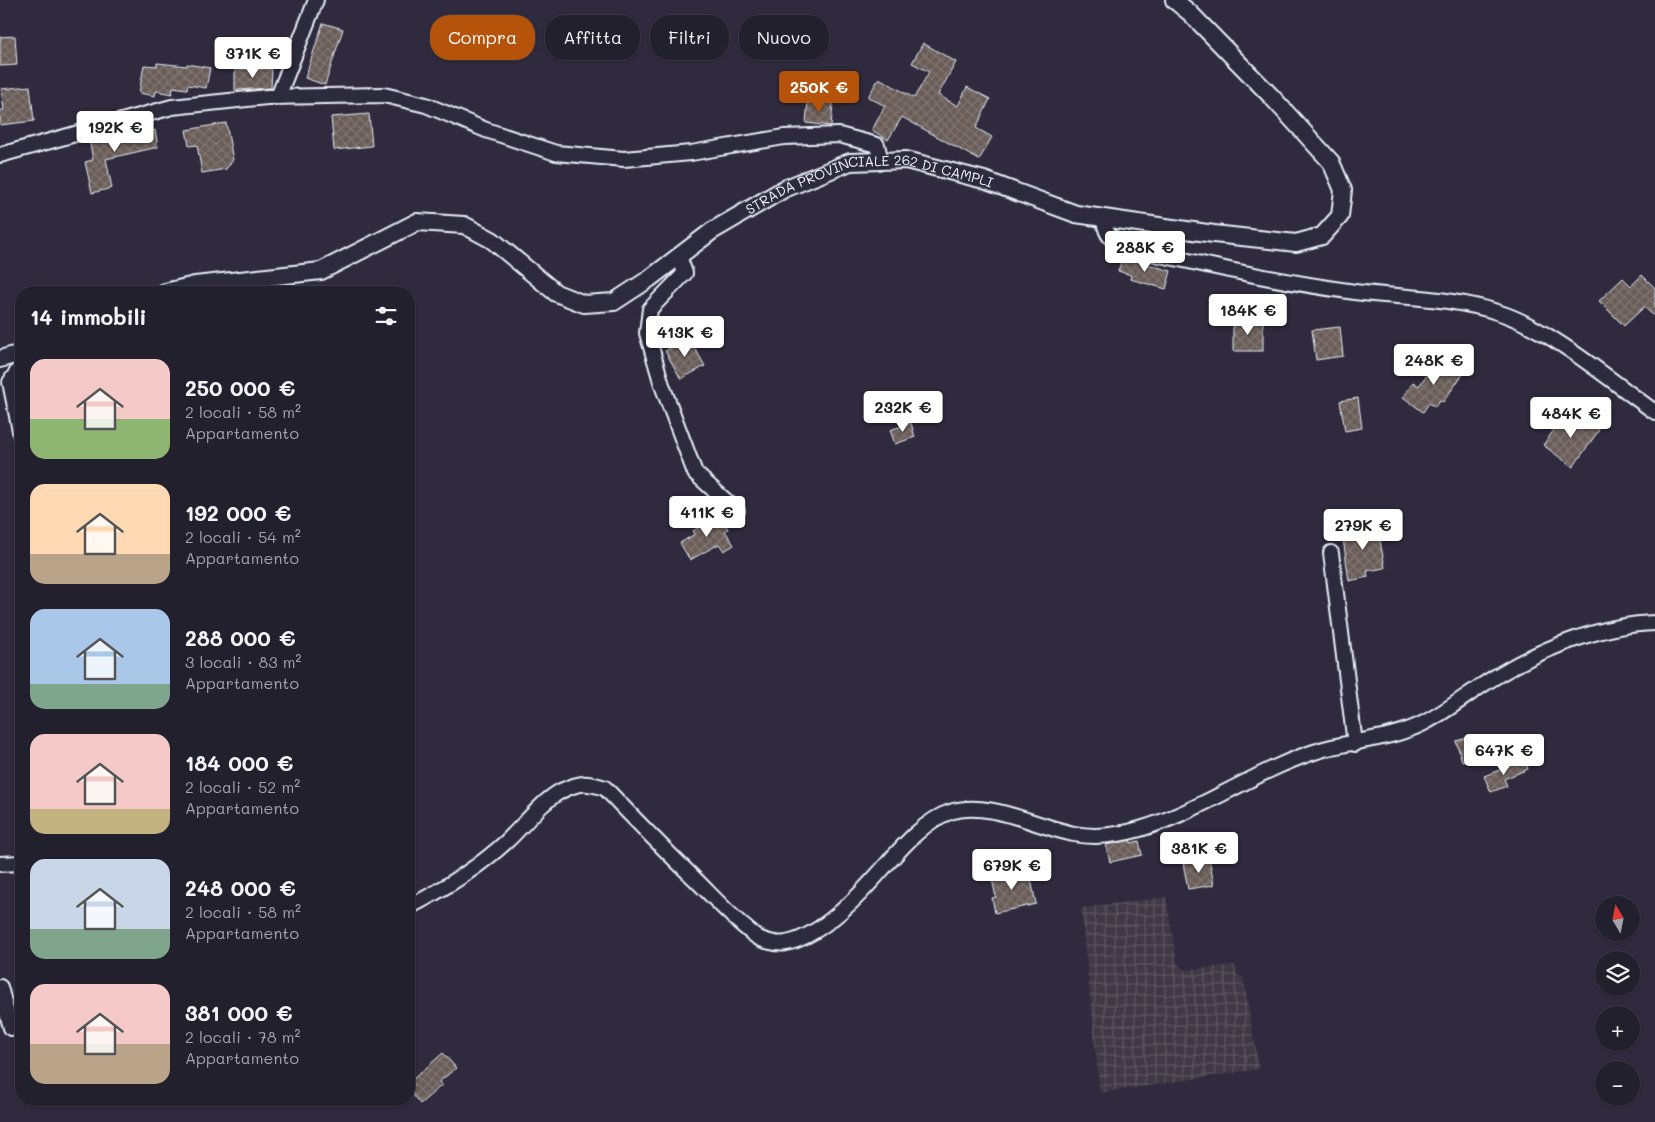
<!DOCTYPE html>
<html lang="it">
<meta charset="utf-8">
<style>
:root{--surface:#23202e;--page:#2b2836;--text:#f1f3f6;--muted:#a3a3aa;--line:#403e4a;--accent:#b45309}
body{margin:0;font-family:Mali,sans-serif;background:var(--page);color:var(--text);height:100vh;display:flex;flex-direction:column;font-size:19px;white-space:nowrap}
*{box-sizing:border-box;margin:0}
p{font-size:16px;color:var(--muted)}
.icon{flex:none;width:28px;height:28px;fill:none;stroke:currentColor;stroke-width:2;stroke-linecap:round;stroke-linejoin:round}
.map{position:relative;flex:1;overflow:hidden}
.panel{position:absolute;left:15px;top:286px;width:400px;height:820px;display:flex;flex-direction:column;background:var(--surface);border-radius:20px;box-shadow:0 1px 4px #0004,0 0 0 1px var(--line)}
.panel>*{flex:none}
.top-card{position:absolute;left:430px;top:15px;width:475px;height:45px;display:flex;gap:10px}
.needle{width:32px;rotate:350deg}
.controls{position:absolute;left:1595px;top:896px;display:grid;gap:10px}
.controls a{display:grid;place-items:center;width:45px;height:45px;border-radius:50%;background:var(--surface);box-shadow:0 1px 4px #0004,0 0 0 1px var(--line);font-size:25px}
.price{position:absolute;translate:-50% -42px;padding:0 11px;border-radius:5px;background:#fff;color:#222;font-size:16px;line-height:32px;filter:drop-shadow(0 1px 2px #0008)}
.price::after{content:'';position:absolute;left:50%;top:30px;width:15px;height:11px;margin-left:-8px;background:inherit;clip-path:polygon(0 0,100% 0,50% 100%)}
.price.active{background:var(--accent);color:#fff}
ul{padding:0;list-style:none}
li{display:flex;align-items:center;gap:15px;height:125px;padding:0 15px}
li span{display:grid;place-items:center;flex:none;width:140px;height:100px;border-radius:15px;color:#555}
li>.icon{margin-inline-start:auto}
span .icon{width:60px;height:60px;fill:#fffc;stroke-width:1}
li b{font-size:21px}
h2{display:flex;justify-content:space-between;align-items:center;height:60px;padding:0 15px;font-size:21px}
.tag{padding:0 18px;border-radius:20px;background:var(--surface);box-shadow:0 1px 4px #0004,0 0 0 1px var(--line);font-size:18px;line-height:45px}
.tag.active{background:var(--accent);color:#fff}
.map>svg:first-child{display:block}
.industrial{fill:url(#industrial-grid)}
.building{fill:url(#building-cross-hatch);stroke:#e8f1f8}
.lines{fill:none;stroke-linecap:round;stroke-linejoin:round}
.minor-casing{stroke:#e8f1f8;stroke-width:18}
.major-casing{stroke:#e8f1f8;stroke-width:20}
.minor{stroke:#2f2a3d;stroke-width:14}
.major{stroke:#2f2a3d;stroke-width:16}
.labels{text-anchor:middle;stroke-width:5;stroke-linejoin:round;paint-order:stroke}
.street-label{font-size:14px;fill:#e8f1f8;stroke:#2f2a3d}
</style>
<div class="map">
<svg width="1655" height="1122" viewBox="0 0 1655 1122">
<defs>
<pattern id="industrial-grid" width="8" height="8" patternUnits="userSpaceOnUse" patternTransform="scale(1.25)"><rect width="8" height="8" fill="#413945"/><path d="M0 4h8M4 0v8" fill="none" stroke="#5c5661"/></pattern>
<pattern id="building-cross-hatch" width="8" height="8" patternUnits="userSpaceOnUse" patternTransform="scale(1.25)"><rect width="8" height="8" fill="#6a5d59"/><path d="M0 0l8 8M0 8l8-8" fill="none" stroke="#7f7572"/></pattern>
</defs>
<rect width="100%" height="100%" fill="#2f2a3d"/>
<filter id="ink" filterUnits="userSpaceOnUse"><feTurbulence type="fractalNoise" baseFrequency=".02" numOctaves="2"/><feDisplacementMap in="SourceGraphic" scale="10" xChannelSelector="R" yChannelSelector="G"/><feConvolveMatrix kernelMatrix="1 2 1 2 8 2 1 2 1" color-interpolation-filters="sRGB"/></filter>
<g filter="url(#ink)">
<polygon class="industrial" points="1166,897 1177,963 1184,970 1235,965 1237,975 1243,977 1259,1069 1100,1093 1081,908"/>
<g class="building">
<polygon points="323,23 343,29 325,85 305,78"/>
<polygon points="15,36 17,65 0,66 0,37"/>
<polygon points="923,43 956,62 938,95 958,106 967,87 990,99 976,128 992,137 979,160 902,117 888,140 872,130 885,106 868,97 879,78 914,98 929,72 912,63"/>
<polygon points="157,63 187,66 187,64 210,68 206,88 188,85 187,89 173,87 172,94 156,91 155,96 139,93 144,65 157,66"/>
<polygon points="235,69 272,69 271,88 235,90"/>
<polygon points="30,86 34,121 0,125 0,110 4,110 1,89"/>
<polygon points="808,100 833,103 831,126 806,123"/>
<polygon points="369,114 372,146 334,150 331,117"/>
<polygon points="226,123 233,160 226,169 202,173 197,145 189,146 186,130"/>
<polygon points="138,127 139,134 155,130 158,147 106,159 112,188 92,193 85,162 93,160 89,139"/>
<polygon points="1123,257 1171,271 1166,289 1130,279 1131,275 1118,271"/>
<polygon points="1642,275 1655,288 1655,317 1644,307 1624,326 1599,301 1623,278 1631,286"/>
<rect x="1233" y="320" width="30" height="31"/>
<polygon points="1340,327 1343,356 1316,360 1312,330"/>
<polygon points="689,338 705,366 681,379 665,351"/>
<polygon points="1439,357 1463,374 1443,402 1440,400 1435,407 1429,403 1423,412 1403,397 1413,382 1419,386"/>
<polygon points="1358,398 1362,428 1345,431 1340,401"/>
<polygon points="1572,411 1599,430 1573,467 1543,445 1557,426 1560,428"/>
<polygon points="911,423 915,437 895,444 890,430"/>
<polygon points="719,515 728,529 725,531 734,545 724,551 719,544 690,560 680,543 695,534 693,531"/>
<polygon points="1377,524 1385,568 1367,571 1368,577 1349,581 1342,531"/>
<polygon points="1470,737 1476,757 1462,761 1456,741"/>
<polygon points="1525,760 1528,769 1504,779 1507,786 1491,792 1484,776"/>
<polygon points="1130,840 1131,843 1139,841 1142,855 1110,862 1106,845"/>
<polygon points="1209,858 1214,885 1188,889 1183,863"/>
<polygon points="1015,870 1016,877 1030,874 1036,904 995,913 992,898 996,897 991,875"/>
<polygon points="443,1053 456,1068 439,1082 442,1085 420,1104 409,1090 414,1084 411,1081"/>
</g>
<g class="lines">
<g class="minor-casing">
<g id="minor">
<polyline points="278,97 316,0"/>
<polyline points="0,155 172,107 267,97 384,95 426,105 486,130 556,153 624,159 691,153 784,137 839,135 877,145 881,161"/>
<path d="M1104,218c0,8 3,18 11,23 13,9 52,15 69,19 56,13 113,24 171,32 48,6 98,5 145,21 50,16 111,68 155,99"/>
<polyline points="679,256 685,273 650,309 647,333 662,385 695,473 737,511"/>
<polyline points="21,366 10,382 21,436"/>
<polyline points="1331,553 1355,744"/>
<polyline points="0,864 21,863"/>
<path d="M409,907c35,-18 69,-39 98,-66 17,-16 34,-39 54,-50 19,-9 25,-9 44,-3 31,33 62,64 94,95 18,18 37,39 58,54 6,4 22,8 29,6 29,-5 64,-38 83,-59 22,-23 50,-62 81,-72 37,-13 87,15 124,22 21,4 45,1 66,-5 65,-19 120,-62 184,-80 34,-9 68,-10 100,-26 27,-14 50,-34 76,-49 43,-26 105,-50 155,-51"/>
<polyline points="0,987 11,1028"/>
</g>
</g>
<g class="major-casing">
<g id="major">
<path id="s1" d="M165,292l30,-7 126,-14 96,-49 47,3 28,15 64,53 28,11 30,-2 35,-23 63,-48 72,-42 66,-27 31,-1 25,-1 78,20 92,34 138,20 82,9 26,-7 18,-20 3,-26 -12,-28 -61,-67 -80,-82 -16,-13"/>
<polyline points="0,359 21,353"/>
</g>
</g>
<use href="#minor" class="minor"/>
<use href="#major" class="major"/>
</g>
</g>
<g class="labels">
<g class="street-label">
<text dy="5" stroke="none"><textPath href="#s1" startOffset="779">STRADA PROVINCIALE 262 DI CAMPLI</textPath></text>
</g>
</g>
</svg>
<div class="controls">
<a><svg class="needle" viewBox="-14 -14 28 28"><path d="M0-13l5 13h-10z" fill="#e53935"/><path d="M0 13l5-13h-10z" fill="#a3a3aa"/></svg></a>
<a><svg class="icon" aria-label="layers" viewBox="0 0 24 24"><path d="M12 4l9 5-9 5-9-5zM3 14l9 5 9-5"/></svg></a>
<a>+</a>
<a>−</a>
</div>
<b class="price" style="left:253px;top:79px">371K €</b>
<b class="price active" style="left:819px;top:113px">250K €</b>
<b class="price" style="left:115px;top:153px">192K €</b>
<b class="price" style="left:1145px;top:273px">288K €</b>
<b class="price" style="left:1248px;top:336px">184K €</b>
<b class="price" style="left:685px;top:358px">413K €</b>
<b class="price" style="left:1434px;top:386px">248K €</b>
<b class="price" style="left:903px;top:433px">232K €</b>
<b class="price" style="left:1571px;top:439px">484K €</b>
<b class="price" style="left:707px;top:538px">411K €</b>
<b class="price" style="left:1363px;top:551px">279K €</b>
<b class="price" style="left:1504px;top:776px">647K €</b>
<b class="price" style="left:1199px;top:874px">381K €</b>
<b class="price" style="left:1012px;top:891px">679K €</b>
<div class="top-card">
<a class="tag active">Compra</a>
<a class="tag">Affitta</a>
<a class="tag">Filtri</a>
<a class="tag">Nuovo</a>
</div>
<section class="panel">
<h2>14 immobili<svg class="icon" aria-label="filters" viewBox="0 0 24 24"><path d="M4 7h16M4 17h16"/><circle cx="9" cy="7" r="2"/><circle cx="15" cy="17" r="2"/></svg></h2>
<ul>
<li><span style="background:linear-gradient(#f6c9c9 60%,#8fb573 0)"><svg class="icon" aria-label="home" viewBox="0 0 24 24"><path d="M3 11l9-7 9 7M6 9v11h12V9"/></svg></span><div><b>250 000 €</b><p>2 locali · 58 m²</p><p>Appartamento</p></div></li>
<li><span style="background:linear-gradient(#ffd9b3 70%,#b9a48a 0)"><svg class="icon" aria-label="home" viewBox="0 0 24 24"><path d="M3 11l9-7 9 7M6 9v11h12V9"/></svg></span><div><b>192 000 €</b><p>2 locali · 54 m²</p><p>Appartamento</p></div></li>
<li><span style="background:linear-gradient(#a9c7e8 75%,#7fa58c 0)"><svg class="icon" aria-label="home" viewBox="0 0 24 24"><path d="M3 11l9-7 9 7M6 9v11h12V9"/></svg></span><div><b>288 000 €</b><p>3 locali · 83 m²</p><p>Appartamento</p></div></li>
<li><span style="background:linear-gradient(#f6c9c9 75%,#c2b280 0)"><svg class="icon" aria-label="home" viewBox="0 0 24 24"><path d="M3 11l9-7 9 7M6 9v11h12V9"/></svg></span><div><b>184 000 €</b><p>2 locali · 52 m²</p><p>Appartamento</p></div></li>
<li><span style="background:linear-gradient(#c9d6e8 70%,#7fa58c 0)"><svg class="icon" aria-label="home" viewBox="0 0 24 24"><path d="M3 11l9-7 9 7M6 9v11h12V9"/></svg></span><div><b>248 000 €</b><p>2 locali · 58 m²</p><p>Appartamento</p></div></li>
<li><span style="background:linear-gradient(#f6c9c9 60%,#b9a48a 0)"><svg class="icon" aria-label="home" viewBox="0 0 24 24"><path d="M3 11l9-7 9 7M6 9v11h12V9"/></svg></span><div><b>381 000 €</b><p>2 locali · 78 m²</p><p>Appartamento</p></div></li>
</ul>
</section>
</div>
